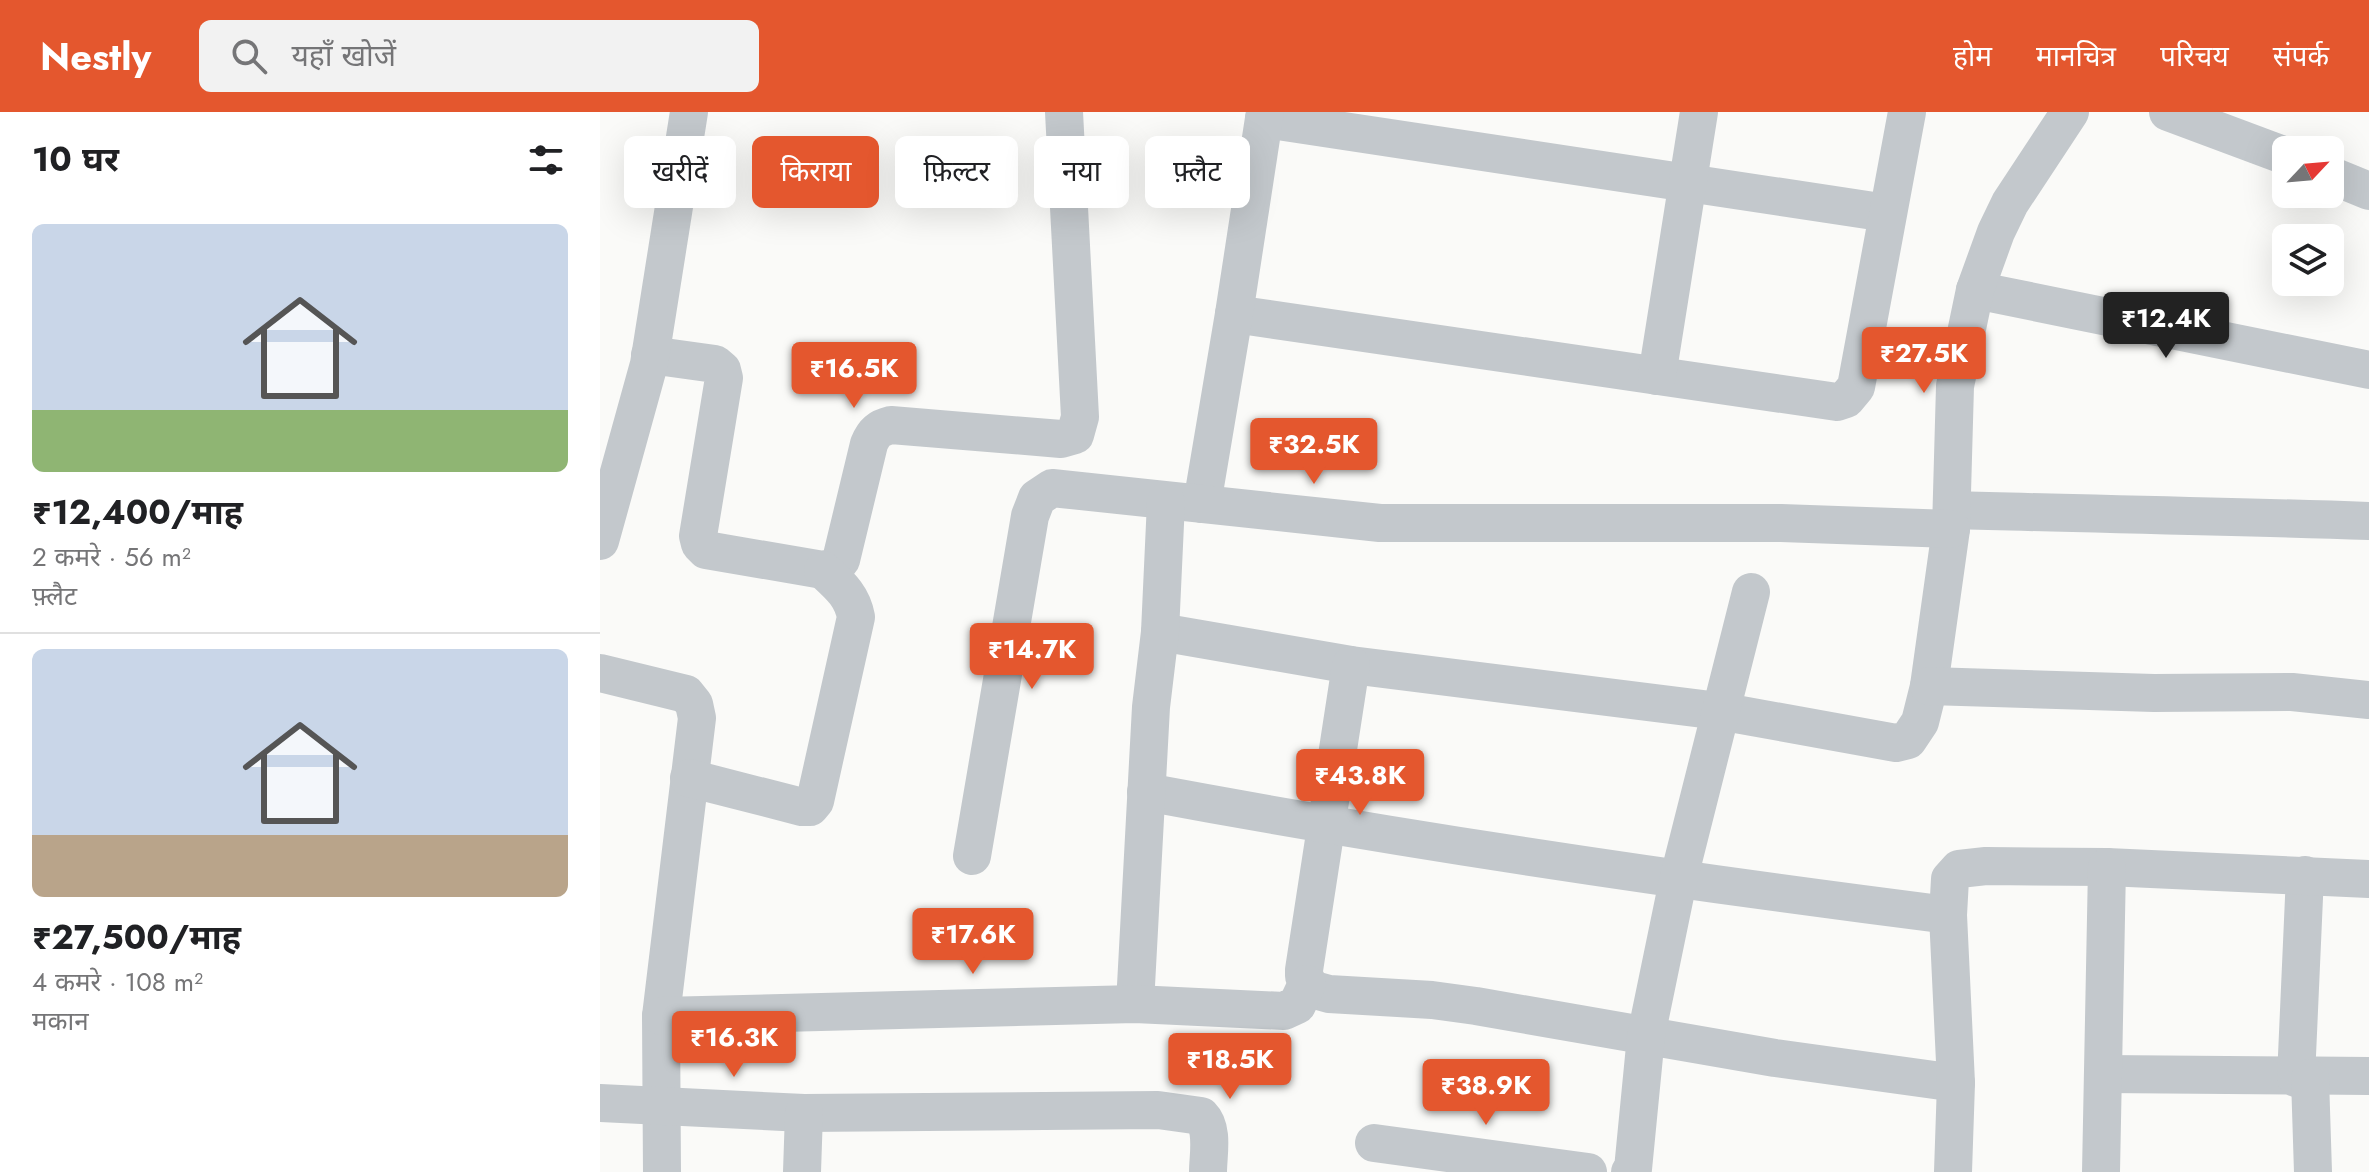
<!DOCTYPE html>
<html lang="hi">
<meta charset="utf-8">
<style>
:root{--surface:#fff;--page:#f2f2f2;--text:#202124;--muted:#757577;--line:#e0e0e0;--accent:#e4572e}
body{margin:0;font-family:Jost,"Noto Sans Devanagari",sans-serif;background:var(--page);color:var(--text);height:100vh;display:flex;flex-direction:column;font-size:30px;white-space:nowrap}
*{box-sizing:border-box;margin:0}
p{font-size:26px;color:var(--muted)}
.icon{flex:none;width:44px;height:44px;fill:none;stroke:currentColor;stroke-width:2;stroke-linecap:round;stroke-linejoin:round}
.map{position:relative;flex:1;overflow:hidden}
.panel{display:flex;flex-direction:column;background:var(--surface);width:600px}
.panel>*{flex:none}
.hud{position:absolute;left:24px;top:24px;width:760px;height:72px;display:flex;gap:16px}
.needle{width:52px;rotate:64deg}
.controls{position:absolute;left:1672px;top:24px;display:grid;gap:16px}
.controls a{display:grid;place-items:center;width:72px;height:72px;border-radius:12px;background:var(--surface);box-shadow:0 8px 32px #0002;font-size:40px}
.price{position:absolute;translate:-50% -68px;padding:0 18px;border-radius:8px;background:var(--accent);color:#fff;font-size:26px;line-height:52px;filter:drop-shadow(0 2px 4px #0008)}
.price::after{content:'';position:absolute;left:50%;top:48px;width:24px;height:18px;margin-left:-12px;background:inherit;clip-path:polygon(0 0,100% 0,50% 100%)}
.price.current{background:#222;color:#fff}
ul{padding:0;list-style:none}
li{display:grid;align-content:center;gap:16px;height:424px;padding:0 32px}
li+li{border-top:2px solid var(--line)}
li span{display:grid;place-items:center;height:248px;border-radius:12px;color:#555}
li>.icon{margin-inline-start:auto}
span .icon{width:144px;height:144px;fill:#fffc;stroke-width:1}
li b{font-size:34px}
h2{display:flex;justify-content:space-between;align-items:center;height:96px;padding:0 32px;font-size:34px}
.tag{padding:0 28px;border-radius:12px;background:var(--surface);box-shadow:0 8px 32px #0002;font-size:28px;line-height:72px}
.tag.current{background:var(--accent);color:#fff}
header{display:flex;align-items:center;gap:48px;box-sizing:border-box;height:112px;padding:0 40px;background:var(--accent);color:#fff}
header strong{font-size:38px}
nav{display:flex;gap:44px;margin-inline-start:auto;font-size:28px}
.search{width:560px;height:72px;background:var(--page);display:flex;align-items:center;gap:20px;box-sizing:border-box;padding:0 28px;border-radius:12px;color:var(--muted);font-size:30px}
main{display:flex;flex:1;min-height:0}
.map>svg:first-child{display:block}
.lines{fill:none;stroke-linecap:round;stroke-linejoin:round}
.minor{stroke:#c3c8cc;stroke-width:38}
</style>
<header>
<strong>Nestly</strong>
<div class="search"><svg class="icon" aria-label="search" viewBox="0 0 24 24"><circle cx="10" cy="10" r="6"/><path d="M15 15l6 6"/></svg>यहाँ खोजें</div>
<nav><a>होम</a><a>मानचित्र</a><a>परिचय</a><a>संपर्क</a></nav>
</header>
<main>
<section class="panel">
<h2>10 घर<svg class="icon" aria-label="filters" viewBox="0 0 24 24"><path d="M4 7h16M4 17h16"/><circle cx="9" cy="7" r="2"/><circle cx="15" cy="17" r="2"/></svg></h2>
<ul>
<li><span style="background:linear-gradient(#c9d6e8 75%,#8fb573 0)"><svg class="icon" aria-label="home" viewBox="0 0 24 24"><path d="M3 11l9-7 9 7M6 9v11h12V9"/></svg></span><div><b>₹12,400/माह</b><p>2 कमरे · 56 m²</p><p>फ़्लैट</p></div></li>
<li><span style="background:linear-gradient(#c9d6e8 75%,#b9a48a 0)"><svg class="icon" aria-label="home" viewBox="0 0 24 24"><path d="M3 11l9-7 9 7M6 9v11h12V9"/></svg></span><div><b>₹27,500/माह</b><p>4 कमरे · 108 m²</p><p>मकान</p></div></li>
</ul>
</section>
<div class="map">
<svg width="1769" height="1060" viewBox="0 0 1769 1060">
<rect width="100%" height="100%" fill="#fafaf8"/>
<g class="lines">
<g class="minor">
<polyline points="1568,0 1686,44"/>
<polyline points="664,7 1287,101"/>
<polyline points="1730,63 1769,79"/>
<polyline points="1375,178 1769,258"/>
<polyline points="634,202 1237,290 1246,287 1256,275 1307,0"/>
<path d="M50,243l65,9 7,6 2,8 -26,158 2,8 6,6 117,20 11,-3 7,-7 28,-116c5,-12 10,-16 22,-19l170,14 14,-4 5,-18 -16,-305"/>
<polyline points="1057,264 1099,0"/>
<polyline points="602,392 634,202 665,0"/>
<path d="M1352,398c139,4 278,6 417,11"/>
<polyline points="0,429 49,252 89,0"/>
<polyline points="560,520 751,553 1119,599 1296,631 1308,628 1320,610 1329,574 1351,417 1355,274 1375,178 1396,120 1410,91 1470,0"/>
<polyline points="751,553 704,858 704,864 711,877 729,882 832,888 876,894 1175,946 1356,971"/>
<polyline points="0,561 86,582 94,592 97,606 61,904 62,1060"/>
<polyline points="1329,574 1554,581 1692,580 1769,588"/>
<path d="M89,666l113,29h8l5,-6 41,-184c-4,-22 -17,-32 -33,-47"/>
<path d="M546,680c267,50 534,89 802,123"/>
<polyline points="372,744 430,404 437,386 452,376 780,411 1181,411 1351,417"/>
<polyline points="535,892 551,595 560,520 566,390"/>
<polyline points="61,904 535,892 684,899 697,893 707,872"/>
<polyline points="1504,962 1769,964"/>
<polyline points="1696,966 1705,763"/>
<polyline points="1710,966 1713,1060"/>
<path d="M0,991l204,10 354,-3 43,6c13,13 7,39 7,56"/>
<polyline points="774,1031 988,1060"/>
<polyline points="202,1060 204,1001"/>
<polyline points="1030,1060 1033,1057 1046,924 1078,769 1151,480"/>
<polyline points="1353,1060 1356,971 1348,803 1350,767 1359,757 1386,754 1507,755 1769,767"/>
<polyline points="1501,1060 1507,755"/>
</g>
</g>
</svg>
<div class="controls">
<a><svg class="needle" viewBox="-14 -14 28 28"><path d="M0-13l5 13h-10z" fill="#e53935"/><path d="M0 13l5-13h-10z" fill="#757577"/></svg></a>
<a><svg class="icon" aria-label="layers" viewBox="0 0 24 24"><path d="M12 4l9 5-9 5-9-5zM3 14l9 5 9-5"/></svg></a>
</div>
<b class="price current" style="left:1566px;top:248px">₹12.4K</b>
<b class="price" style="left:1324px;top:283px">₹27.5K</b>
<b class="price" style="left:254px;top:298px">₹16.5K</b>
<b class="price" style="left:714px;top:374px">₹32.5K</b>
<b class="price" style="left:432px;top:579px">₹14.7K</b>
<b class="price" style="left:760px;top:705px">₹43.8K</b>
<b class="price" style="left:373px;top:864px">₹17.6K</b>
<b class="price" style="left:134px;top:967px">₹16.3K</b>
<b class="price" style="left:630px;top:989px">₹18.5K</b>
<b class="price" style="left:886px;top:1015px">₹38.9K</b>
<div class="hud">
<a class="tag">खरीदें</a>
<a class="tag current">किराया</a>
<a class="tag">फ़िल्टर</a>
<a class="tag">नया</a>
<a class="tag">फ़्लैट</a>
</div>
</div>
</main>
